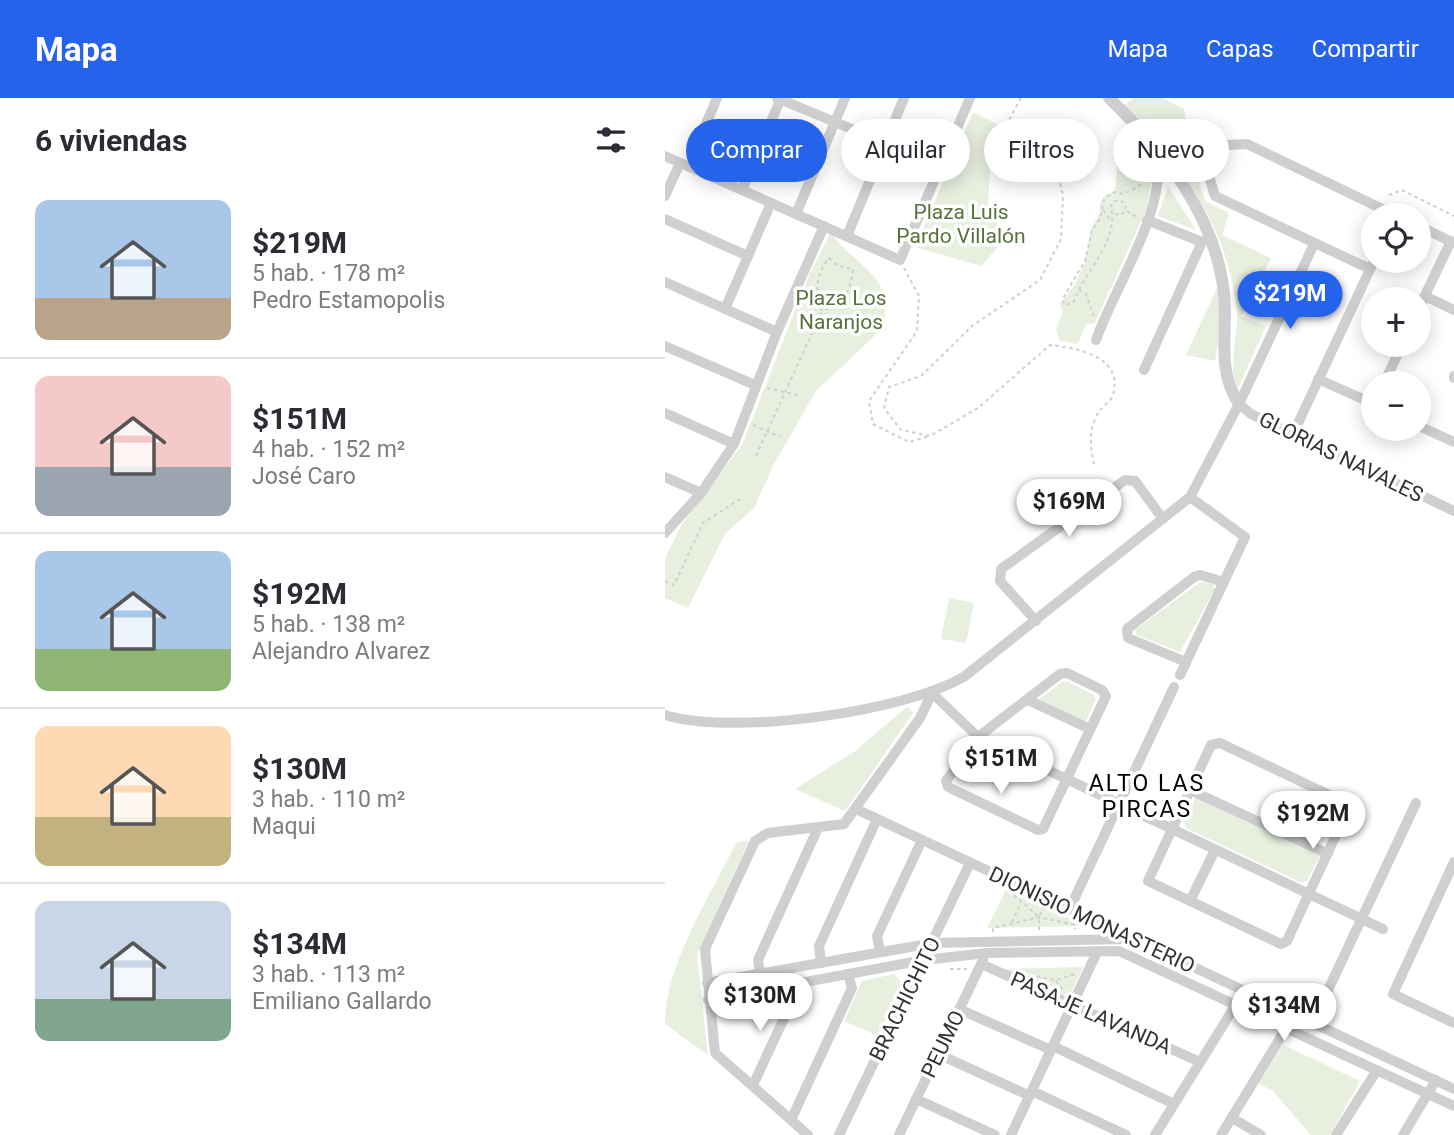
<!DOCTYPE html>
<html lang="es">
<meta charset="utf-8">
<style>
:root{--surface:#fff;--page:#f2f2f3;--text:#2b2b33;--muted:#7c7c81;--line:#e1e1e2;--accent:#2563eb}
body{margin:0;font-family:Roboto,sans-serif;background:var(--page);color:var(--text);height:100vh;display:flex;flex-direction:column;font-size:26px;white-space:nowrap}
*{box-sizing:border-box;margin:0}
p{font-size:23px;color:var(--muted)}
.icon{flex:none;width:38px;height:38px;fill:none;stroke:currentColor;stroke-width:2;stroke-linecap:round;stroke-linejoin:round}
.map{position:relative;flex:1;overflow:hidden}
.sheet{display:flex;flex-direction:column;background:var(--surface);width:665px}
.sheet>*{flex:none}
.banner{position:absolute;left:21px;top:21px;width:662px;height:63px;display:flex;gap:14px}
.buttons{position:absolute;left:696px;top:105px;display:grid;gap:14px}
.buttons a{display:grid;place-items:center;width:70px;height:70px;border-radius:50%;background:var(--surface);box-shadow:0 4px 18px #0003;font-size:35px}
.price{position:absolute;translate:-50% -60px;padding:0 16px;border-radius:24px;background:#fff;color:#222;font-size:23px;line-height:46px;filter:drop-shadow(0 2px 4px #0008)}
.price::after{content:'';position:absolute;left:50%;top:42px;width:21px;height:16px;margin-left:-10px;background:inherit;clip-path:polygon(0 0,100% 0,50% 100%)}
.price.selected{background:var(--accent);color:#fff}
ul{padding:0;list-style:none}
li{display:flex;align-items:center;gap:21px;height:175px;padding:0 35px}
li+li{border-top:2px solid var(--line)}
li span{display:grid;place-items:center;flex:none;width:196px;height:140px;border-radius:14px;color:#555}
li>.icon{margin-inline-start:auto}
span .icon{width:84px;height:84px;fill:#fffc;stroke-width:1}
li b{font-size:30px}
h2{display:flex;justify-content:space-between;align-items:center;height:84px;padding:0 35px;font-size:30px}
.pill{padding:0 24px;border-radius:32px;background:var(--surface);box-shadow:0 4px 18px #0003;font-size:24px;line-height:63px}
.pill.selected{background:var(--accent);color:#fff}
header{display:flex;align-items:center;gap:42px;box-sizing:border-box;height:98px;padding:0 35px;background:var(--accent);color:#fff}
header strong{font-size:33px}
nav{display:flex;gap:38px;margin-inline-start:auto;font-size:24px}
main{display:flex;flex:1;min-height:0}
.map>svg:first-child{display:block}
.green{fill:#e8efdf}
.lines{fill:none;stroke-linecap:round;stroke-linejoin:round}
.path{stroke:#cfcfcf;stroke-width:2;stroke-dasharray:3.5 3.5;stroke-linecap:butt}
.minor{stroke:#cfcfcf;stroke-width:10}
.tertiary{stroke:#cfcfcf;stroke-width:12}
.labels{text-anchor:middle;stroke-width:7;stroke-linejoin:round;paint-order:stroke}
.park-label{font-size:21px;fill:#57723a;stroke:#fff}
.street-label{font-size:21px;fill:#323232;stroke:#fff}
.neighbourhood-label{font-size:23px;letter-spacing:2px;fill:#000;stroke:#fff}
</style>
<header>
<strong>Mapa</strong>
<nav><a>Mapa</a><a>Capas</a><a>Compartir</a></nav>
</header>
<main>
<section class="sheet">
<h2>6 viviendas<svg class="icon" aria-label="filters" viewBox="0 0 24 24"><path d="M4 7h16M4 17h16"/><circle cx="9" cy="7" r="2"/><circle cx="15" cy="17" r="2"/></svg></h2>
<ul>
<li><span style="background:linear-gradient(#a9c7e8 70%,#b9a48a 0)"><svg class="icon" aria-label="home" viewBox="0 0 24 24"><path d="M3 11l9-7 9 7M6 9v11h12V9"/></svg></span><div><b>$219M</b><p>5 hab. · 178 m²</p><p>Pedro Estamopolis</p></div></li>
<li><span style="background:linear-gradient(#f6c9c9 65%,#9aa5b1 0)"><svg class="icon" aria-label="home" viewBox="0 0 24 24"><path d="M3 11l9-7 9 7M6 9v11h12V9"/></svg></span><div><b>$151M</b><p>4 hab. · 152 m²</p><p>José Caro</p></div></li>
<li><span style="background:linear-gradient(#a9c7e8 70%,#8fb573 0)"><svg class="icon" aria-label="home" viewBox="0 0 24 24"><path d="M3 11l9-7 9 7M6 9v11h12V9"/></svg></span><div><b>$192M</b><p>5 hab. · 138 m²</p><p>Alejandro Alvarez</p></div></li>
<li><span style="background:linear-gradient(#ffd9b3 65%,#c2b280 0)"><svg class="icon" aria-label="home" viewBox="0 0 24 24"><path d="M3 11l9-7 9 7M6 9v11h12V9"/></svg></span><div><b>$130M</b><p>3 hab. · 110 m²</p><p>Maqui</p></div></li>
<li><span style="background:linear-gradient(#c9d6e8 70%,#7fa58c 0)"><svg class="icon" aria-label="home" viewBox="0 0 24 24"><path d="M3 11l9-7 9 7M6 9v11h12V9"/></svg></span><div><b>$134M</b><p>3 hab. · 113 m²</p><p>Emiliano Gallardo</p></div></li>
</ul>
</section>
<div class="map">
<svg width="789" height="1037" viewBox="0 0 789 1037">
<rect width="100%" height="100%" fill="#fff"/>
<g class="green">
<polygon points="469,0 497,0 519,11 524,42 492,42 459,7"/>
<polygon points="308,14 336,28 325,70 323,106 340,141 316,168 250,149"/>
<polygon points="474,51 490,67 481,112 430,225 421,226 413,246 395,243 391,230 398,214 395,205 409,188 420,165 426,131 435,115 435,105 441,97 450,93 453,58"/>
<path d="M526,58l14,45 24,12 -7,22 49,23 -30,58 25,10 -28,62c-11,-16 1,-58 -1,-79 -7,-58 -31,-106 -66,-151z"/>
<polygon points="503,88 531,132 493,118"/>
<path d="M166,134c12,22 44,36 52,60 3,10 1,24 2,34l-69,65 -42,73 -20,44 -29,26 -37,74 -23,-10v-40l17,-34 60,-79 68,-172z"/>
<polygon points="553,188 556,229 550,263 521,257"/>
<polygon points="535,484 548,486 550,491 515,554 471,537 470,532"/>
<polygon points="284,500 309,505 301,545 276,541"/>
<polygon points="397,584 403,584 429,597 431,601 420,625 373,602"/>
<polygon points="243,608 248,615 180,713 130,691 189,654"/>
<polygon points="530,700 655,758 642,783 637,785 521,730 519,724"/>
<path d="M84,742l-52,115 11,100 -43,-31c0,-60 45,-127 71,-181z"/>
<polygon points="341,791 420,828 322,830"/>
<polygon points="418,869 404,899 338,871"/>
<polygon points="229,876 237,885 213,938 179,923 197,883"/>
<polygon points="618,947 695,983 665,1037 646,1037 607,992 593,986"/>
</g>
<g class="lines">
<g class="path">
<path d="M356,0l-11,20 -7,29c16,28 27,22 55,29l5,19 -2,44 -21,41 -68,46 -51,50 -32,11 -5,21 17,22 29,6 48,-28 72,-63c27,3 74,11 63,50 -2,7 -10,10 -14,17 -11,17 -9,34 -5,52"/>
<polyline points="724,97 737,92 789,118"/>
<polyline points="438,112 445,121"/>
<polyline points="462,113 472,119"/>
<path d="M450,116l6,1 5,-5 -1,-6 -5,-4 -6,1 -3,5c8,36 -25,63 -38,97l-9,2 -1,-7 22,-37 7,-31 8,-11 4,-20 10,-7 10,2 15,-8 9,-17"/>
<path d="M164,160l9,8 15,3c-2,22 -8,35 -31,42 -8,-20 -6,-36 7,-53z"/>
<polyline points="239,170 254,198 252,233 204,303 208,326 244,344 264,338"/>
<polyline points="414,192 421,196 429,219"/>
<polyline points="102,290 132,297"/>
<polyline points="88,327 115,339"/>
<polyline points="91,358 157,213"/>
<polyline points="0,483 9,487 38,425 75,401"/>
<polyline points="349,797 374,819 378,810"/>
<polyline points="347,824 356,804"/>
<polyline points="374,832 374,820"/>
<polyline points="328,834 328,830 374,819 410,827 410,831"/>
<polyline points="285,871 302,871"/>
<polyline points="365,877 390,882 411,876"/>
<polyline points="391,883 398,892"/>
</g>
<g class="minor">
<polyline points="112,0 276,68"/>
<polyline points="535,48 550,98 705,171"/>
<polyline points="30,52 52,0"/>
<polyline points="0,58 235,162 305,0"/>
<polyline points="77,92 116,0"/>
<polyline points="0,98 15,65"/>
<polyline points="131,116 180,0"/>
<polyline points="0,121 83,158"/>
<polyline points="482,122 537,144"/>
<polyline points="754,128 789,145"/>
<polyline points="182,138 239,0"/>
<polyline points="0,184 112,234"/>
<polyline points="760,198 789,212"/>
<polyline points="754,210 786,143"/>
<polyline points="60,211 106,105"/>
<path d="M431,242c18,-52 74,-135 60,-188l15,-4 76,-4 148,71"/>
<polyline points="0,248 90,287"/>
<polyline points="479,272 537,144 546,139"/>
<polyline points="789,278 789,280"/>
<polyline points="653,281 709,306"/>
<polyline points="719,285 737,247"/>
<polyline points="574,306 586,316 789,413"/>
<polyline points="0,315 69,346"/>
<polyline points="754,328 789,344"/>
<polyline points="628,336 709,163"/>
<polyline points="0,379 36,395"/>
<polyline points="0,435 36,395 69,346 112,234 159,128"/>
<polyline points="371,523 335,483 336,471 460,382 470,383 498,421"/>
<polyline points="521,564 463,540 462,531 529,479 535,477 559,484"/>
<polygon points="402,575 437,592 441,598 378,731 373,732 283,689 281,683 313,639 395,576"/>
<polyline points="515,577 580,439 525,399"/>
<polyline points="363,602 425,631"/>
<path d="M0,617c68,21 240,-3 300,-39l225,-179 49,-93 75,-160"/>
<polygon points="555,645 681,705 683,711 622,843 616,846 483,783 546,647"/>
<polyline points="525,692 663,756"/>
<polyline points="191,711 789,991"/>
<polyline points="789,764 728,896 789,925"/>
<polyline points="525,803 550,752"/>
<polyline points="405,810 509,589"/>
<polyline points="215,854 212,838 257,742"/>
<polyline points="156,865 154,848 212,721"/>
<polyline points="316,866 535,964"/>
<polyline points="95,875 93,862 153,730"/>
<polyline points="42,885 268,845 463,841"/>
<polyline points="43,902 259,862 322,855 454,853 789,1008"/>
<polyline points="294,911 386,952"/>
<polyline points="648,924 751,705"/>
<polyline points="388,948 509,1006"/>
<polyline points="273,956 365,998"/>
<polyline points="88,987 127,903 123,887"/>
<polyline points="367,993 461,1037"/>
<polyline points="251,1001 330,1037"/>
<polyline points="567,1020 596,1037"/>
<polyline points="126,1022 187,890 183,876"/>
<polyline points="143,1037 50,955 40,851 90,743 103,735 179,726 255,620 267,595 313,639 718,831"/>
<polyline points="174,1037 305,765"/>
<polyline points="234,1037 318,862"/>
<polyline points="346,1037 432,854"/>
<polyline points="490,1037 575,900"/>
<polyline points="556,1037 622,929"/>
<polyline points="671,1037 712,972"/>
<polyline points="738,1037 771,982"/>
</g>
<path class="tertiary" d="M444,0c55,53 107,118 115,196 4,39 -8,76 15,110"/>
</g>
<g class="labels">
<g class="park-label">
<text x="296" y="121">Plaza Luis<tspan x="296" dy="24">Pardo Villalón</tspan></text>
<text x="176" y="207">Plaza Los<tspan x="176" dy="24">Naranjos</tspan></text>
</g>
<g class="street-label">
<text transform="translate(676 359) rotate(26)" y="7">GLORIAS NAVALES</text>
<text transform="translate(427 822) rotate(25)" y="7">DIONISIO MONASTERIO</text>
<text transform="translate(240 901) rotate(-64)" y="7">BRACHICHITO</text>
<text transform="translate(426 915) rotate(24)" y="7">PASAJE LAVANDA</text>
<text transform="translate(278 946) rotate(-64)" y="7">PEUMO</text>
</g>
<g class="neighbourhood-label">
<text x="482" y="693">ALTO LAS<tspan x="482" dy="26">PIRCAS</tspan></text>
</g>
</g>
</svg>
<div class="buttons">
<a><svg class="icon" aria-label="locate" viewBox="0 0 24 24"><circle cx="12" cy="12" r="6"/><path d="M12 2v4M12 18v4M2 12h4M18 12h4"/></svg></a>
<a>+</a>
<a>−</a>
</div>
<b class="price selected" style="left:625px;top:233px">$219M</b>
<b class="price" style="left:404px;top:441px">$169M</b>
<b class="price" style="left:336px;top:698px">$151M</b>
<b class="price" style="left:648px;top:753px">$192M</b>
<b class="price" style="left:95px;top:935px">$130M</b>
<b class="price" style="left:619px;top:945px">$134M</b>
<div class="banner">
<a class="pill selected">Comprar</a>
<a class="pill">Alquilar</a>
<a class="pill">Filtros</a>
<a class="pill">Nuevo</a>
</div>
</div>
</main>
